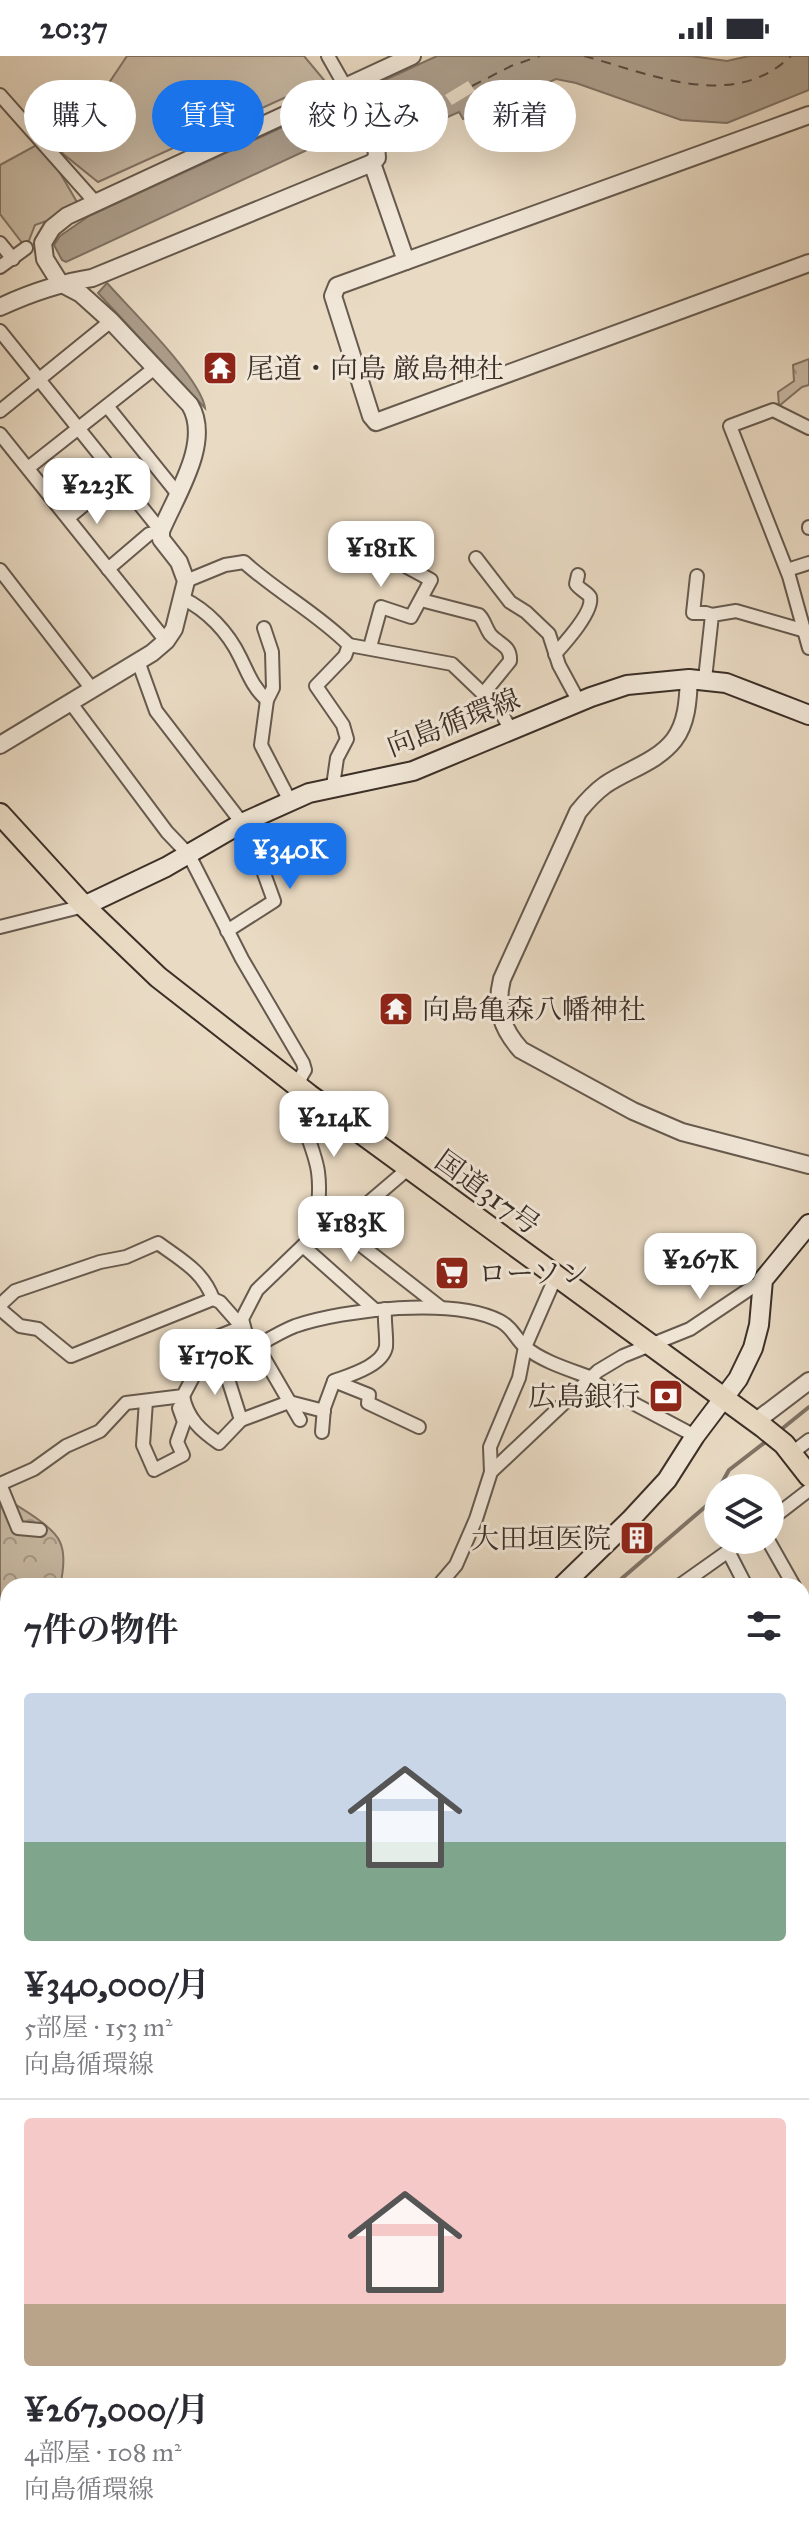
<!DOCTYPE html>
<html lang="ja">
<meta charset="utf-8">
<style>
:root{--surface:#fff;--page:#f7f7f7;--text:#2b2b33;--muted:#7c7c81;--line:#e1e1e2;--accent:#1a73e8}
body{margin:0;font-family:"IM FELL Great Primer","Noto Serif JP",serif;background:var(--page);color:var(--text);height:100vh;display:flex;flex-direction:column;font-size:30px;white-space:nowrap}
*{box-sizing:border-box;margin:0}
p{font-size:26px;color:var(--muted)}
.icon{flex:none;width:44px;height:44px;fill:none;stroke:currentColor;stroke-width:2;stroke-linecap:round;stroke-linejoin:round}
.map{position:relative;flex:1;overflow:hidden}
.drawer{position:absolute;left:0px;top:1522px;width:810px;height:960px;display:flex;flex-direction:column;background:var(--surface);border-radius:24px 24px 0 0;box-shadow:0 8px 32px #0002}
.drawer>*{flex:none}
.banner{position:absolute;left:24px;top:24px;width:762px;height:72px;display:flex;gap:16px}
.buttons{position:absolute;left:704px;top:1418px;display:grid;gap:16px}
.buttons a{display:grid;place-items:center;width:80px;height:80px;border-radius:50%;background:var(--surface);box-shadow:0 8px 32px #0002;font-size:40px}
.price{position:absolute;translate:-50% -68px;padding:0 18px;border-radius:16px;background:#fff;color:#222;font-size:26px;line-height:52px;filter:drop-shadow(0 2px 4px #0008)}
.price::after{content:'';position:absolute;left:50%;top:48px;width:24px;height:18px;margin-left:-12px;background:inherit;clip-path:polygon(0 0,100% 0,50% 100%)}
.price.active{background:var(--accent);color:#fff}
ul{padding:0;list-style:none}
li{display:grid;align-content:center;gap:16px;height:424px;padding:0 24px}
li+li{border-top:2px solid var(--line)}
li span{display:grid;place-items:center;height:248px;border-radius:8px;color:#555}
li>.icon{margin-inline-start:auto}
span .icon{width:144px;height:144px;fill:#fffc;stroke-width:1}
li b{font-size:34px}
h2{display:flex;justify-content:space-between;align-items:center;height:96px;padding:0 24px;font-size:34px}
.tag{padding:0 28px;border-radius:36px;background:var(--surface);box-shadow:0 8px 32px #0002;font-size:28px;line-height:72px}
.tag.active{background:var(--accent);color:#fff}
.status{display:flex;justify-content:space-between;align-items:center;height:56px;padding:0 40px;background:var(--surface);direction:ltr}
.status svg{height:22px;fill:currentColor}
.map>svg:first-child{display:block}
.forest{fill:url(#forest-crowns);stroke:#837668;stroke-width:2}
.pitch{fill:#cbbda8;stroke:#837668;stroke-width:2}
.water{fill:#aea08e;stroke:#807365;stroke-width:2}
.pier{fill:#e9dac3}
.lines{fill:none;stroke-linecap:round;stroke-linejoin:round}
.stream{stroke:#807365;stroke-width:4}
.ferry{stroke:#584b41;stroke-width:2;stroke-dasharray:10 8;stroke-linecap:butt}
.minor-casing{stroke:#665a4e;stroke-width:16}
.tertiary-casing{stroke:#665a4e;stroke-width:20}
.secondary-casing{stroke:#3b2f27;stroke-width:22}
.trunk-casing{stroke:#3b2f27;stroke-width:24}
.motorway-casing{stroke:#3b2f27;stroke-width:26}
.minor{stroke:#f1e7d8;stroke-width:12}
.tertiary{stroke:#f1e7d8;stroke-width:16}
.secondary{stroke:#f1e7d8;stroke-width:18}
.trunk{stroke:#e9dac3;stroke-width:20}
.motorway{stroke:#e9dac3;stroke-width:22}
.labels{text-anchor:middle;stroke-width:6;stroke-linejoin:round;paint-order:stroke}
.poi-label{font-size:28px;fill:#3b2f27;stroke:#f1e7d8;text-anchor:start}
.street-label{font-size:28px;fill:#3b2f27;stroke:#f1e7d8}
</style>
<div class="status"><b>20:37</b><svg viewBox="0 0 49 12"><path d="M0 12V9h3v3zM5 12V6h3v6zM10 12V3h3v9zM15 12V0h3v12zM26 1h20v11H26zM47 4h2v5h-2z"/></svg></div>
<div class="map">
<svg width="809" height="2482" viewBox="0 0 809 2482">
<defs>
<pattern id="forest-crowns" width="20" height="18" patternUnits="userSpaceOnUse" patternTransform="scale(2)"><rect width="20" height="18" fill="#cbbda8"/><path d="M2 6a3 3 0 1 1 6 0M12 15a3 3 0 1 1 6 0" fill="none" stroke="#a69a89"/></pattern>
</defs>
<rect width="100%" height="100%" fill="#e9dac3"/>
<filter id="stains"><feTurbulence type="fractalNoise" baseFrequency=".0025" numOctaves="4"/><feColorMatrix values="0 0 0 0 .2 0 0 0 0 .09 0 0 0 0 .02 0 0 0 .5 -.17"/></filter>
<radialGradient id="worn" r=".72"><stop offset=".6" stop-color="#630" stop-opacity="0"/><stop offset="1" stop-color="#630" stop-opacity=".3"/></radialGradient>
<g class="forest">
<polygon points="809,303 809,329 802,331 779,350 778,336 794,325 793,309"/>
<path d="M0,1439c15,10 53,30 60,47 6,13 3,31 0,44h-52v112l-8,8z"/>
</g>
<g class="pitch">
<polygon points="127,0 304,0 324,24 98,126 62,97"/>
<polygon points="42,86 81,153 35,169 26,192 0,158 0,109"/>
</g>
<g class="water">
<polygon points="437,0 691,0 727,5 749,0 809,0 809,34 727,67 681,64 576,27 556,23 463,63 459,56 436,66 419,51 401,64 378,61 66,206 62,204 54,189 60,180 89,160"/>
<path d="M107,227c22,25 94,95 98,125l-107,-115z"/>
</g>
<polygon class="pier" points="468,25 475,35 452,49 445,39"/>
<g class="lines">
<g class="stream">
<polyline points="778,1376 809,1351"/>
<polyline points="719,1432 729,1414 768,1384"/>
<polyline points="613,1530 712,1445 718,1434"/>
</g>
<g class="ferry">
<path d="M584,0c67,18 149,56 207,0"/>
<polyline points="472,30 511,10 540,0"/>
</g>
<g class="minor-casing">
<g id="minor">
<polyline points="328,0 345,30"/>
<polyline points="0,39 95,146"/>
<polyline points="0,187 13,203"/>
<polyline points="0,211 26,192"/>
<polyline points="0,275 161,475 149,478 108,513"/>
<polyline points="107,350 177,437"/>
<polyline points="0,355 111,265"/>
<polyline points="809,372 773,354 730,370 789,520 809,592"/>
<polyline points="0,378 166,585"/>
<polyline points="28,412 156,311"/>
<polyline points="68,462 118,421"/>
<polyline points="809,471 809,472"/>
<polyline points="476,502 510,546 526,556 549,578 559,609 579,646"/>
<polyline points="0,514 92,633"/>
<polyline points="787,514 809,507"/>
<polyline points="697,520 693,557 706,557 712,559"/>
<path d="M186,525l39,-16 19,-3c33,30 73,51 105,83l-4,11 -29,30 27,39 4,14 -10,19 -4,28"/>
<path d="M182,542c25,12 46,34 58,59 8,16 13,31 27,43"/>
<path d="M421,544l58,15c6,6 6,12 11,19 9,11 21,11 20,27l-27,33"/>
<polyline points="264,572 272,596 273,632 267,644 261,689 290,745"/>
<polyline points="349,589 452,608 500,654 511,675"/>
<polyline points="370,591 381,551 411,561 431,524 387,500"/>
<path d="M555,598c9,-10 39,-43 35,-57 -2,-4 -11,-8 -14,-13l2,-9"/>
<polyline points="138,605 156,655 249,776 274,845 227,875"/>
<polyline points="705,623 712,559 736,555 809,576"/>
<path d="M70,646l97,130 22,23 53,104 61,104 2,7c-21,29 9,70 13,102 3,21 -1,42 -4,63"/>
<polyline points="0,871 84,850"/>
<path d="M409,1112l-54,46 -41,21 -57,55 -15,29 6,22 9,5c12,-7 25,-15 38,-20 50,-17 158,-29 205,-5 13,7 15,17 25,26 18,15 46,23 67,31l3,5 100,53"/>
<polyline points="334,1168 440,1251"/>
<polyline points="303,1190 375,1254"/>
<path d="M0,1249l15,-14 85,-29 26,-5 32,-14c23,17 45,28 55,56"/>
<polyline points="0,1253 20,1270 38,1273 71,1300 213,1243 220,1246 242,1271 204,1286 198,1291 193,1321 183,1340 126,1347 100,1375 66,1390 34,1413 0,1428 18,1472 40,1474"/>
<polyline points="257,1290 300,1364"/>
<polyline points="334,1325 369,1339 368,1347 419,1371"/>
<path d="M183,1340c4,22 18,35 36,47l22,-23 -26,-82"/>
<polyline points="146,1345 143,1389 154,1414 183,1399 177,1386 184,1366 179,1352"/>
<polyline points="241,1364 289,1346 324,1355"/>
<path d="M322,1376l2,-24 10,-27c16,-6 48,-15 52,-34 1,-10 -2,-26 -1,-38"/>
<polyline points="792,1397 809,1384"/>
<polyline points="491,1416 598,1315 623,1300 690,1273 763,1224"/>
<polyline points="770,1464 809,1434"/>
<polyline points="768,1484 794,1530"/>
<polyline points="729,1497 746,1530"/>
<polyline points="438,1530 456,1509 476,1463 491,1416 490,1391 519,1322 525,1291 556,1220"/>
<polyline points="679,1530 744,1484"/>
<polyline points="802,1545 809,1557"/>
<polyline points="802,1585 809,1582"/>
<polyline points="802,1633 809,1631"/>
<polyline points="0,1694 8,1691"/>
<polyline points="802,1774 809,1773"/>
<polyline points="0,1843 8,1838"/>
<polyline points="0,1900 8,1902"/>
<polyline points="802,1986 809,1981"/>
<polyline points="0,1988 8,1999"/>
<polyline points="0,2097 8,2088"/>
<polyline points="0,2308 8,2303"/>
<polyline points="154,2474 156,2482"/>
<polyline points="249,2474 253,2482"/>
<polyline points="502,2474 506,2482"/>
<polyline points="571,2474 584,2478 587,2482"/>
<polyline points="722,2474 744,2482"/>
<polyline points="268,2482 287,2474"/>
<polyline points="419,2482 437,2474"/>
</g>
</g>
<g class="tertiary-casing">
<g id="tertiary">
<polyline points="809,59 337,230 333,240 371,360 376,366 809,207"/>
<polyline points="372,107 406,205"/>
<path d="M0,251c30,-14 59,-24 92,-29l280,-115 5,-5c0,-22 -15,-57 -32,-72"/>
<path d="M689,623c-1,21 -2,44 -15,61 -17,22 -47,30 -69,45 -11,8 -19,17 -27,27l-76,167c-7,28 -1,49 19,71l112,61 49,21 127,33"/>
<path d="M0,689l152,-92 14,-12 8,-12 12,-48 -7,-19 -18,-23v-8c15,-36 51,-89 29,-126l-79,-84 -30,-27 -21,-11 -15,-24 -2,-16 9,-15 15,-12 345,-160"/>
<polyline points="755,1366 809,1325"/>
<polyline points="802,1817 809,1817"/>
</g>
</g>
<g class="secondary-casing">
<g id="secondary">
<polyline points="84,850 166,811 242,767 309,737 413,715 591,641 627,629 689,623 726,627 809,659"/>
<polyline points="562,1530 630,1464 667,1424 695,1380 738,1323 753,1292 759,1269 763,1224 809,1168"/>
<polyline points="0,1967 8,1962"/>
<polyline points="809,2358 809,2388"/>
</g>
</g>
<g class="trunk-casing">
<polyline id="trunk" points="0,758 84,850 158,921 309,1039 763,1371 784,1388 809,1420"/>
</g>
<g class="motorway-casing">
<g id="motorway">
<polyline points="802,1882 809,1881"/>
<polyline points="0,1930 8,1932"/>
</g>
</g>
<use href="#minor" class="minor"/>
<use href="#tertiary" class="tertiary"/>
<use href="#secondary" class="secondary"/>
<use href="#trunk" class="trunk"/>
<use href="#motorway" class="motorway"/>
</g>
<defs>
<g id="temple-square" transform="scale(1.8)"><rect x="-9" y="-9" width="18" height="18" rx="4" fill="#8f2418" stroke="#f1e7d8"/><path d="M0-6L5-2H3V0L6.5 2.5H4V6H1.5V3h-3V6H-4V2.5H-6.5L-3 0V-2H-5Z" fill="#fff"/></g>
<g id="supermarket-square" transform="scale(1.8)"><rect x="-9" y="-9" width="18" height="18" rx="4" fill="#8f2418" stroke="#f1e7d8"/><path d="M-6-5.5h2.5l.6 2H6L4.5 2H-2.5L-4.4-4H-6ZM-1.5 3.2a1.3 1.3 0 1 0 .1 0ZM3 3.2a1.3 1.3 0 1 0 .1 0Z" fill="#fff"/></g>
<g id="bank-square" transform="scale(1.8)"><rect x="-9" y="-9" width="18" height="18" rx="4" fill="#8f2418" stroke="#f1e7d8"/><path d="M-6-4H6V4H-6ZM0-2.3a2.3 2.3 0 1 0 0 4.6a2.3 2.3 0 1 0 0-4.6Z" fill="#fff"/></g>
<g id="building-square" transform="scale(1.8)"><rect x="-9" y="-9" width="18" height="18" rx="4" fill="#8f2418" stroke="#f1e7d8"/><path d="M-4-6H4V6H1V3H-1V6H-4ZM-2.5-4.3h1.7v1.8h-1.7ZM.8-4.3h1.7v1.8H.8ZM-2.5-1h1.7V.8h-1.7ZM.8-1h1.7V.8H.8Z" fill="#fff"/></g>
</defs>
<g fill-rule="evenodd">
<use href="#temple-square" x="220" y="312"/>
<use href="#temple-square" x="396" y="953"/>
<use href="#supermarket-square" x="452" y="1217"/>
<use href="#bank-square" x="666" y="1340"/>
<use href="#building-square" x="637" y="1482"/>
</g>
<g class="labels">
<g class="poi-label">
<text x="246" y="322">尾道・向島 厳島神社</text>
<text x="422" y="963">向島亀森八幡神社</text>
<text x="478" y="1227">ローソン</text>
<text x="640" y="1350" text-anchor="end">広島銀行</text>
<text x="611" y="1492" text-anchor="end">大田垣医院</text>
</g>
<g class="street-label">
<text transform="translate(453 666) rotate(-21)" y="10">向島循環線</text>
<text transform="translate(488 1136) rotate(36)" y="10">国道317号</text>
</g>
</g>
<rect width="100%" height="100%" filter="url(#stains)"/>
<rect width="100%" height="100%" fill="url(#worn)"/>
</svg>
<div class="buttons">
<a><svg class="icon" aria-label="layers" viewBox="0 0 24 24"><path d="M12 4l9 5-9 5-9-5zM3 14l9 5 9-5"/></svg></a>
</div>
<b class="price" style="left:97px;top:470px">¥223K</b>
<b class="price" style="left:381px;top:533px">¥181K</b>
<b class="price active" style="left:290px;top:835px">¥340K</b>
<b class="price" style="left:334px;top:1103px">¥214K</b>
<b class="price" style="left:351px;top:1208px">¥183K</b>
<b class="price" style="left:700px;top:1245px">¥267K</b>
<b class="price" style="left:215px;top:1341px">¥170K</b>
<div class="banner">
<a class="tag">購入</a>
<a class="tag active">賃貸</a>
<a class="tag">絞り込み</a>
<a class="tag">新着</a>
</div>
<section class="drawer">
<h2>7件の物件<svg class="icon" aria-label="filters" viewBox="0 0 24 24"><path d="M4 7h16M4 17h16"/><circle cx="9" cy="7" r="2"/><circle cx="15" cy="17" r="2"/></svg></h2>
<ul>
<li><span style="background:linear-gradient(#c9d6e8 60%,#7fa58c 0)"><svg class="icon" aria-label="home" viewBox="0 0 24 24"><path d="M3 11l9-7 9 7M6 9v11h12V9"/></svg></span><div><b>¥340,000/月</b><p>5部屋 · 153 m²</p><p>向島循環線</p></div></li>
<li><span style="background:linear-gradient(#f6c9c9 75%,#b9a48a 0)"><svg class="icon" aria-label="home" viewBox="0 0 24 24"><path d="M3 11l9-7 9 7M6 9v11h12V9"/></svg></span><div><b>¥267,000/月</b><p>4部屋 · 108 m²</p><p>向島循環線</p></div></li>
</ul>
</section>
</div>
